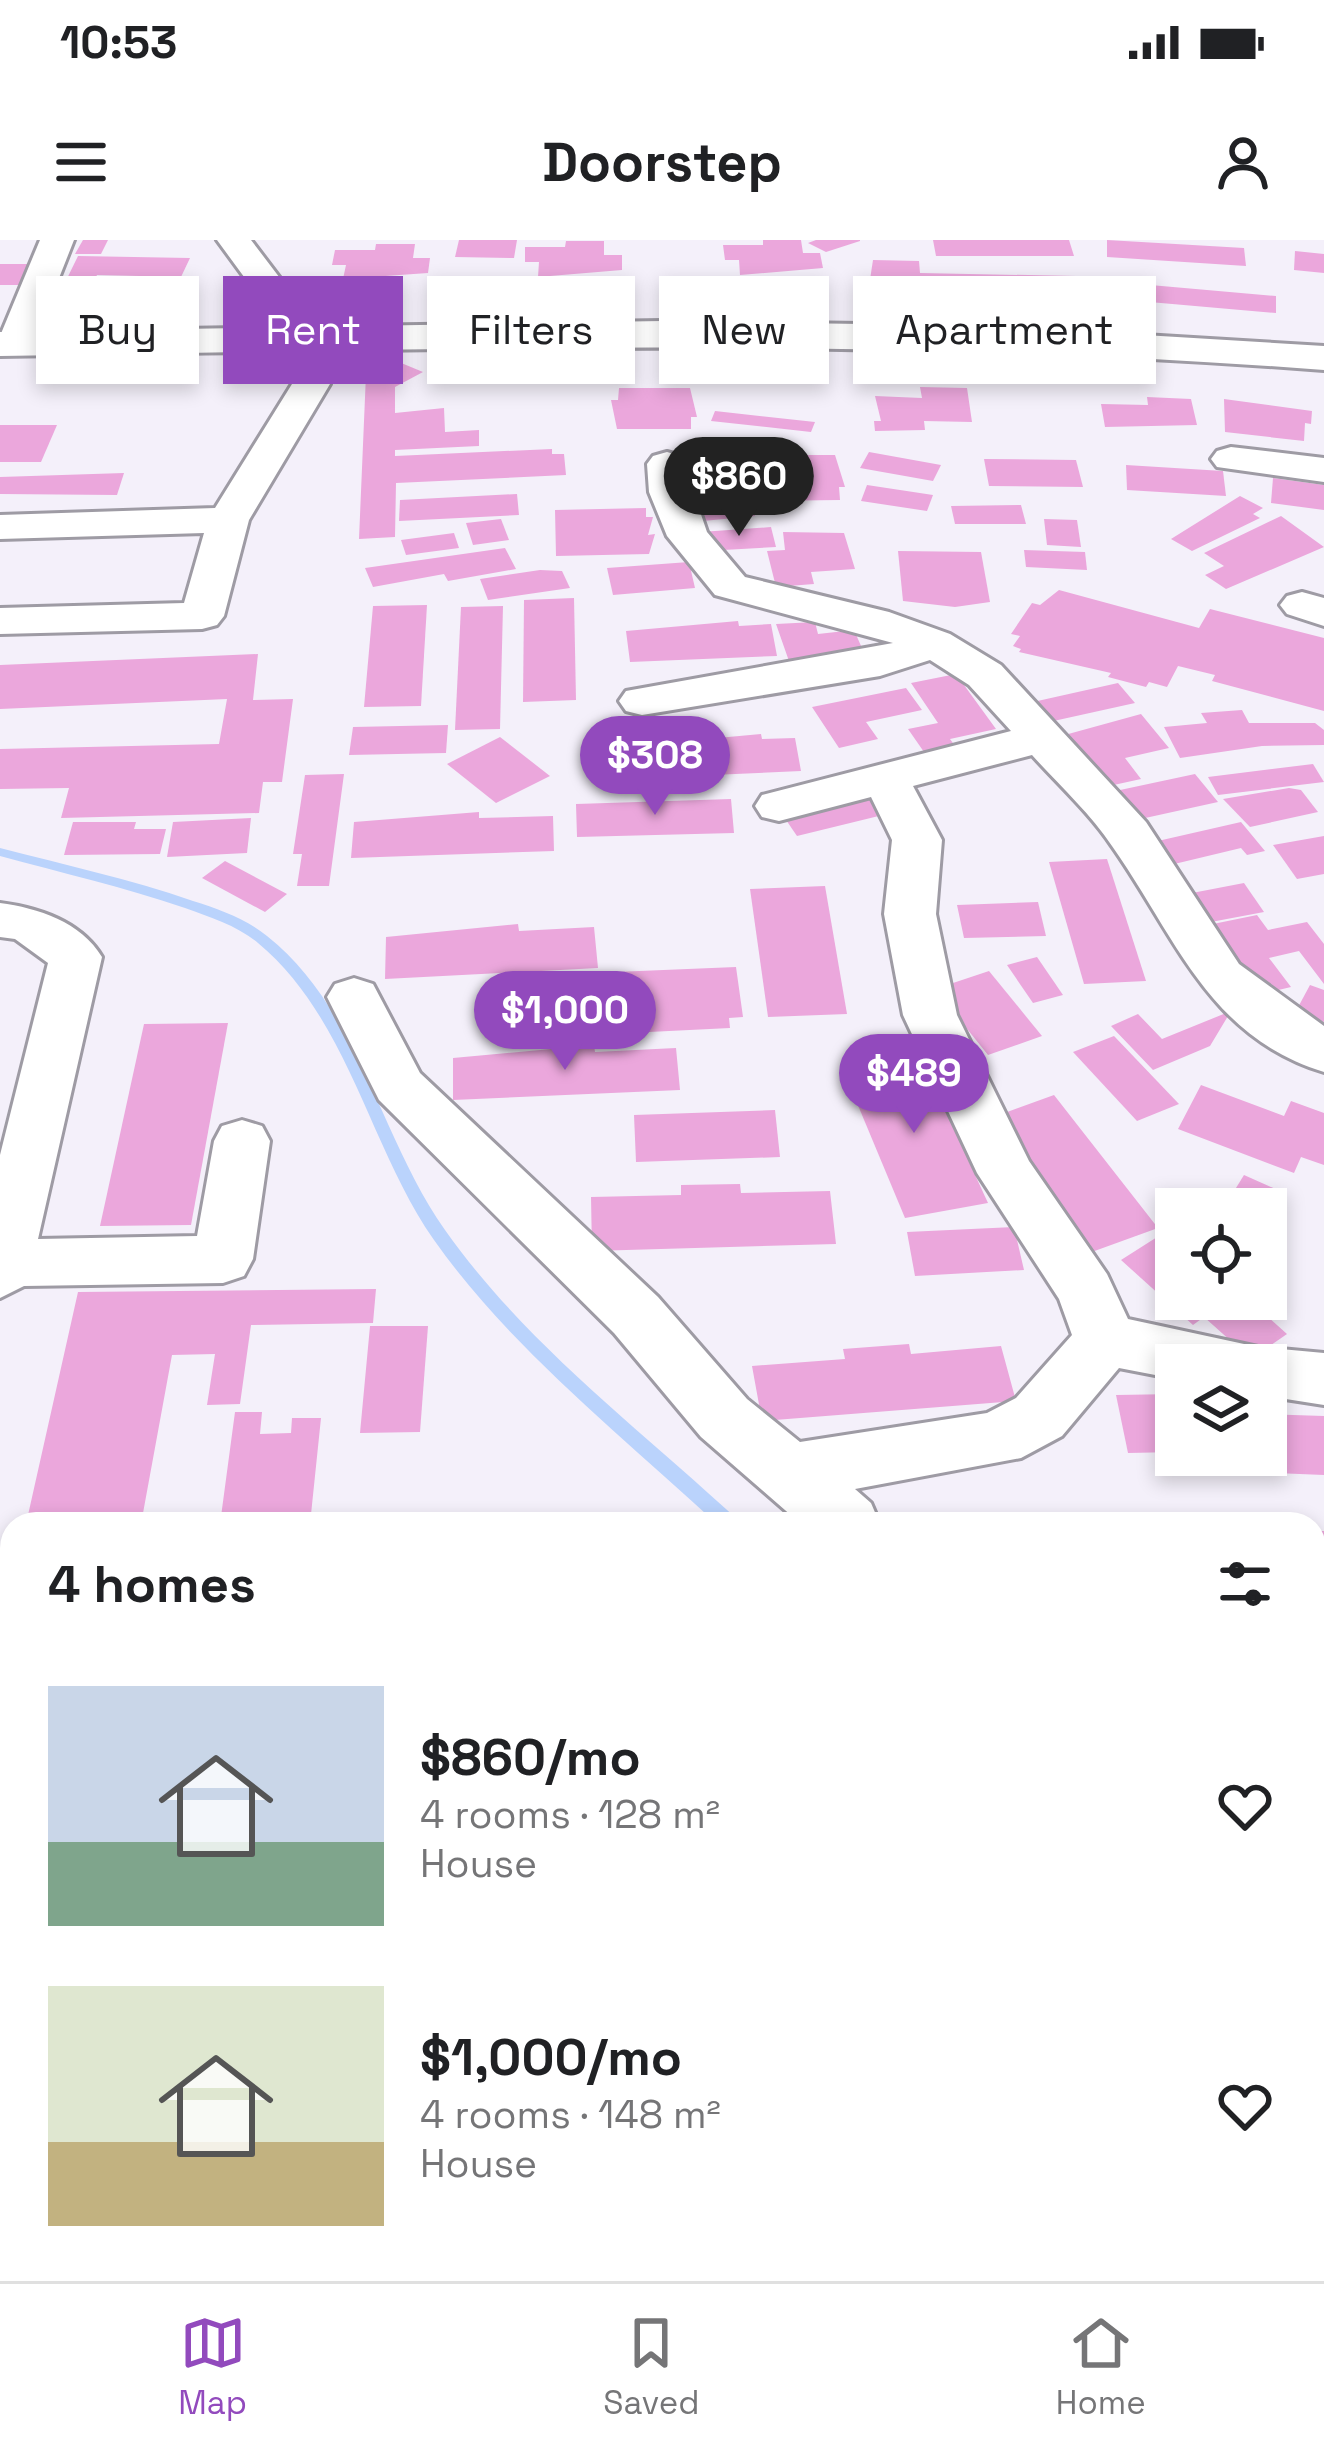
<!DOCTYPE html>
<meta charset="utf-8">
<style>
:root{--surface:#fff;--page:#f6f6f6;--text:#202124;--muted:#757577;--line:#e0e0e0;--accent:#924abd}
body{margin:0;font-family:"Space Grotesk",sans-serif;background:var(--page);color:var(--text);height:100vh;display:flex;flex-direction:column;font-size:45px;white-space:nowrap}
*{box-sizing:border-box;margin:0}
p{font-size:39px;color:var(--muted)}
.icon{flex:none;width:66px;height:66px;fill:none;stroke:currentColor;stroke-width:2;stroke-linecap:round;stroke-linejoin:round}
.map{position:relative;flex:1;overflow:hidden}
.sheet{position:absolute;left:0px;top:1272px;width:1326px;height:771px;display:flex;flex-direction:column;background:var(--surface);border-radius:36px 36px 0 0;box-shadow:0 6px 18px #0003}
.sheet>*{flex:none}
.banner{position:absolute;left:36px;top:36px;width:1254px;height:108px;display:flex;gap:24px}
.controls{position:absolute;left:1155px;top:948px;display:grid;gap:24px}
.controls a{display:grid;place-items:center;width:132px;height:132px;border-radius:0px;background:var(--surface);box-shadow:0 6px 18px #0003;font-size:60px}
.price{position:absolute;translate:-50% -102px;padding:0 27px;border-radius:42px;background:var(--accent);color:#fff;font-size:39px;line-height:78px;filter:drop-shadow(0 3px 6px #0008)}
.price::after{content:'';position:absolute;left:50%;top:72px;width:36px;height:27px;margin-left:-18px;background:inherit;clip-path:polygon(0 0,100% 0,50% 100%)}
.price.selected{background:#222;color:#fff}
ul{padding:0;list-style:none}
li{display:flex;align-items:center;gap:36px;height:300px;padding:0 48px}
li span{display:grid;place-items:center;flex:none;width:336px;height:240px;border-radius:0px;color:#555}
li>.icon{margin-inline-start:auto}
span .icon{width:144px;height:144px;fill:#fffc;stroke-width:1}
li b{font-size:51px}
h2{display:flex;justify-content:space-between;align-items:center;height:144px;padding:0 48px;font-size:51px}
.tag{padding:0 42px;border-radius:0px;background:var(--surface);box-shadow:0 6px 18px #0003;font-size:42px;line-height:108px}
.tag.selected{background:var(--accent);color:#fff}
.status{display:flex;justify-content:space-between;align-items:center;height:84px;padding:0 60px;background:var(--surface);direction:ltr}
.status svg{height:33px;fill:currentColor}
header{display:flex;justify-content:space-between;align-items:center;height:156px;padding:0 48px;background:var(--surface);font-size:54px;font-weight:600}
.dock{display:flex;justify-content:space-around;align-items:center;height:168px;border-top:3px solid var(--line);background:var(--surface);font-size:33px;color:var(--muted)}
.dock a{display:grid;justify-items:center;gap:6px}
.dock .selected{color:var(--accent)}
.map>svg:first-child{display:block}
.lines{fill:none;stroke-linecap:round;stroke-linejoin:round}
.stream{fill:#bad3fc;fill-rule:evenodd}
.building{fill:#eba7dc}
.minor-casing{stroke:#9e9ba4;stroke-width:6}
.major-casing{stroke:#9e9ba4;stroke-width:6}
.minor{fill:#fff;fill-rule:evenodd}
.major{fill:#fff;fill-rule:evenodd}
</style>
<div class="status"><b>10:53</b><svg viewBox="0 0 49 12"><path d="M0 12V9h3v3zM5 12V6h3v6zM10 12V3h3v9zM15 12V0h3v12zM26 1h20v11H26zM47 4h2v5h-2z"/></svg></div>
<header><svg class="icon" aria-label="menu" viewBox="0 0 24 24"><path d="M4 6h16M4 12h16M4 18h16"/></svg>Doorstep<svg class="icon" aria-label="person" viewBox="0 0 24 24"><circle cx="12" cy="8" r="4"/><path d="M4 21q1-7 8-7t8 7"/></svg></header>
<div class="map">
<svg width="1324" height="2041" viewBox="0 0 1324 2041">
<rect width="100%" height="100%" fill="#f4f0fa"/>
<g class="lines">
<g class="stream">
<path d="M0,608c65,17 130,31 193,53 26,8 53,18 74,35 92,73 113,202 178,294 79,112 192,197 291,288l3,6h-22c-97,-90 -206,-175 -283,-284 -65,-93 -85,-221 -176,-297 -20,-17 -48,-26 -73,-35 -61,-21 -123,-35 -185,-52z"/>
<polygon points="1314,1814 1324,1819 1324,1845 1314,1840"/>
</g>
</g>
<g class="building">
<polygon points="83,0 108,0 101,14 75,14"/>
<polygon points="459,0 517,0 514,18 455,17"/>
<polygon points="763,0 801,0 803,13 820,13 823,28 740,35 739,20 725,20 723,5 763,5"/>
<polygon points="816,0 860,0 860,1 826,12 808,3"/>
<polygon points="933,0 1069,0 1074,16 936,16"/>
<polygon points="1107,0 1244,8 1246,26 1107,17"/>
<polygon points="566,1 604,1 604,15 622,15 622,30 538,37 539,22 525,22 525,7 565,7"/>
<polygon points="376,4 415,4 413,18 430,18 428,33 343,39 346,25 332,25 335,10 375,10"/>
<polygon points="1295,11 1324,14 1324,33 1294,30"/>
<polygon points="78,16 190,18 181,37 97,35 86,59 57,59"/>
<polygon points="873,20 919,21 920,33 1076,36 1077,43 1104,43 1108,62 867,59"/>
<polygon points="0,24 33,24 25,45 0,45"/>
<polygon points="1139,44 1276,56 1276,73 1138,61"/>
<polygon points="394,120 423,132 395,147 395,173 444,168 445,192 479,190 479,206 395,210 395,216 552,209 552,214 564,214 566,235 396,243 395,297 359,299 366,134"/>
<polygon points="920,147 967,148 972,182 924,181 925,190 875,191 874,181 881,181 875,156 922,158"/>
<polygon points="619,148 690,148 697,177 691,177 691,189 617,189 611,160 618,160"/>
<polygon points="1147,157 1191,159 1197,185 1105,187 1101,164 1148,165"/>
<polygon points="1224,159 1312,171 1311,184 1305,183 1304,201 1225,192"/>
<polygon points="715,171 815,182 811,192 711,181"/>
<polygon points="0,185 57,185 41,222 0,222"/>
<polygon points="869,212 941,225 933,241 860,228"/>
<polygon points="760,215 835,215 845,247 839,247 840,260 763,261 753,228 761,228"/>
<polygon points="984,219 1076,220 1083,247 989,246"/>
<polygon points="1126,225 1223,231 1226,256 1127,250"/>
<polygon points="124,233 117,255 0,254 0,237"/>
<polygon points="1273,238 1324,245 1324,270 1271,263"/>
<polygon points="740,243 742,256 701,257 699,244"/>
<polygon points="867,245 933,255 927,271 861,261"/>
<polygon points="517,254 519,275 399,281 400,260"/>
<polygon points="1240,256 1263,268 1253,274 1260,278 1192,311 1171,299"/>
<polygon points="748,261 755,276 703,281 689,269"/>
<polygon points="1021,265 1026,284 955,284 951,266"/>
<polygon points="646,268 646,277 653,277 648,295 655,294 649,314 556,316 555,270"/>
<polygon points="1281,276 1324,307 1226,349 1205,335 1224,326 1204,313"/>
<polygon points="501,279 509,300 473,305 466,283"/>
<polygon points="1044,279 1077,280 1081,307 1047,305"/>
<polygon points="771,287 776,307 705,311 701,292"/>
<polygon points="783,292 844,293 855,329 811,332 814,344 776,347 767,311 785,310"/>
<polygon points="454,293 459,308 406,315 401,300"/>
<polygon points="505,308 516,329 448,341 444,334 373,347 365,328"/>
<polygon points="1024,310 1085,312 1087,330 1026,327"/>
<polygon points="898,311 981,312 990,362 955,367 903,361"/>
<polygon points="689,322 695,348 613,355 607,328"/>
<polygon points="540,330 562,331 570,348 488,360 480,339"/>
<polygon points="1059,350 1199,388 1210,369 1324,398 1324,471 1212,441 1215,435 1178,426 1167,447 1149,442 1146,447 1108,437 1111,433 1019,412 1021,409 1013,406 1020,396 1011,394 1032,363 1040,365"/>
<polygon points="574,358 576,460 523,462 524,360"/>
<polygon points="427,365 421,466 364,467 373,366"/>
<polygon points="503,366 500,489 455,490 461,367"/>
<polygon points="738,381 739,386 771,384 777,416 630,422 626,391"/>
<polygon points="815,382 818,394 854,390 865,415 790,424 776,384"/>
<polygon points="258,414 253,460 293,459 282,542 263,542 259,573 61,578 69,548 0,549 0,509 219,504 227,459 0,469 0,425"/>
<polygon points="956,434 996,489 950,499 955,506 924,512 908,489 938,483 911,443"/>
<polygon points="1118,443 1135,463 1049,482 1033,462"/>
<polygon points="906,448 922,470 866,482 878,499 839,508 812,467"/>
<polygon points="1242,470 1249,483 1315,483 1324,490 1324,505 1262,506 1180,518 1164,487 1207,483 1201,473"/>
<polygon points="1141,474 1169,508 1125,518 1141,539 1100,548 1061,496"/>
<polygon points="448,485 446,513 349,515 353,487"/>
<polygon points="761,494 762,499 795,498 801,531 644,538 641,505"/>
<polygon points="500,497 550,536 496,563 447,524"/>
<polygon points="1313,524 1324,542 1218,555 1208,537"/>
<polygon points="344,534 329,646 297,646 302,614 293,614 305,535"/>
<polygon points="1195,534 1218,562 1127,582 1106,553"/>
<polygon points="1289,548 1301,550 1318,572 1250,587 1223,559"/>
<polygon points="878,554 891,573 797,596 784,577"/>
<polygon points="731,559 734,593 577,597 576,564"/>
<polygon points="479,572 479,578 553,576 554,611 351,618 354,582"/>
<polygon points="251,578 247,613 167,617 173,582"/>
<polygon points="73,582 136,582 134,589 166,589 160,614 64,615"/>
<polygon points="1241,582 1265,611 1247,615 1241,608 1166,626 1149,603"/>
<polygon points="1324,596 1324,634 1297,639 1273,605"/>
<polygon points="1107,619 1146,741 1084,744 1049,622"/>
<polygon points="225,621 287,654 265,672 202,638"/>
<polygon points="1244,643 1264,672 1211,682 1192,653"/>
<polygon points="825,646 847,774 768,777 750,649"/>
<polygon points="1038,662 1046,696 964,698 957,665"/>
<polygon points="1257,675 1268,690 1307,682 1324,704 1324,744 1299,711 1269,718 1291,747 1262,754 1213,684"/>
<polygon points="518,684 519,691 594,687 598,728 385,739 386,697"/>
<polygon points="1037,717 1063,755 1033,763 1007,725"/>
<polygon points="736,727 743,777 729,778 730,788 649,792 649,781 619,783 615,732"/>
<polygon points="989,731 1042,796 988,815 935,749"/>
<polygon points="1310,745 1324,750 1324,782 1296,771"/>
<polygon points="1231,771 1210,806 1153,830 1111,786 1138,774 1162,799"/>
<polygon points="228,783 191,985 100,986 144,784"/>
<polygon points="1114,796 1179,864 1137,881 1073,812"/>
<polygon points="594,805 595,812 676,808 680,850 453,860 453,818"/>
<polygon points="919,813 988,963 905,978 842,827"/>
<polygon points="1201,845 1284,876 1291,861 1324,873 1324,925 1301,917 1294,933 1178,889"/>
<polygon points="1054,855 1158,988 1089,1013 1015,914 1026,910 999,875"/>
<polygon points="775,870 780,917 636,922 634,875"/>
<polygon points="1244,935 1280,951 1269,969 1223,969"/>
<polygon points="740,944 741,953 830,951 836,1004 592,1011 591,957 681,955 681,945"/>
<polygon points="1176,985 1176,1059 1248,1059 1287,1094 1251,1119 1204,1077 1193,1085 1121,1020"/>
<polygon points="1014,987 1024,1030 915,1036 907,992"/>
<polygon points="376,1049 373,1083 251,1085 240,1164 207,1165 215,1114 172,1115 141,1284 26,1284 78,1052"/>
<polygon points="370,1086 428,1086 420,1192 360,1193"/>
<polygon points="909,1104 911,1114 1001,1106 1016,1161 762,1181 752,1126 845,1119 843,1109"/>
<polygon points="1176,1154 1176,1212 1128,1213 1116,1155"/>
<polygon points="235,1172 262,1172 260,1194 291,1193 292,1178 321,1178 310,1284 220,1284"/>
<polygon points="1266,1174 1324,1176 1324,1235 1275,1233"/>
<rect x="1314" y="1291" width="10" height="108"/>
<polygon points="1324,1496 1324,1580 1314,1582 1314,1497"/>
<rect x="0" y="1504" width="12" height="126"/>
<polygon points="1314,1982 1324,1982 1324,2041 976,2041 975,2031 1314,2031"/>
<polygon points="71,2031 257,2031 256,2041 69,2041"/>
<polygon points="615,2031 801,2031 801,2041 432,2041 433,2035 615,2036"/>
</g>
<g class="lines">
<g class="minor-casing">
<g id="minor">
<polygon points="40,0 74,0 33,104 28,112 2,112 0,96"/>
<polygon points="217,0 251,0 327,100 330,144 249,280 224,376 217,385 202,389 0,394 0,368 184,363 204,293 0,299 0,275 215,268 292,144 291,101"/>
<polygon points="1231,207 1324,218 1324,242 1217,227 1211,219 1217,211"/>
<path d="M667,212l14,4 26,76 38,45 144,35 61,22 51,31 145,157 93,142 85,62v46c-116,-35 -149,-137 -212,-226 -22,-33 -54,-62 -80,-91l-119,31 29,54 -6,74 21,101 72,146 78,113 21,45 130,28 66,6v52l-58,-9v-31h-90v14l-57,-11 -57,68 -41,22 -166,31 16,14 9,21h-79l-100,-87 -87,-104 -235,-233 -52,-103 8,-13 19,-6 19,6 47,89 238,224 89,102 53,43 187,-29 29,-15 56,-63 -13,-36 -82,-126 -74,-158 -19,-101 8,-74 -21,-43 -92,24 -17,-4 -7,-11 7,-11 249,-64 -42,-46 -39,-25 -50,16 -238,39 -16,-4 -7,-10 7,-10 267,-48 -178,-48 -48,-59 -18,-44 -2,-28 6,-8z"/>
<polygon points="1302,352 1324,358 1324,386 1287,374 1280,365 1287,356"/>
<path d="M0,663c38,5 81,19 102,54l-64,282 159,-3 17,-95 8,-15 20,-6 20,6 8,15 -17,118 -9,17 -21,7 -199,3 -24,12v-143l48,-192 -33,-24 -15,-2z"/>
<polygon points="12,1314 12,1376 0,1380 0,1318"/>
<polygon points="12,1699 12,1777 0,1778 0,1700"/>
<polygon points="1314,1702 1324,1706 1324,1790 1314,1786"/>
<polygon points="852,2031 938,2031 939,2041 853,2041"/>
</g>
</g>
<g class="major-casing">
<path id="major" d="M662,81l332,5 330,20v24c-441,-34 -882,-21 -1324,-14v-24z"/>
</g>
<use href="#minor" class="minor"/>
<use href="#major" class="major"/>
</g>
</svg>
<div class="controls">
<a><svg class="icon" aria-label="locate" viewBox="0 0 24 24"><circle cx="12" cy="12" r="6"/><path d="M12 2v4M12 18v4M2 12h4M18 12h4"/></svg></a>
<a><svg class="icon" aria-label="layers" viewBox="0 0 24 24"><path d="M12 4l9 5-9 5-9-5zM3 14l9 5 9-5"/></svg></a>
</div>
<b class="price selected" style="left:739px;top:299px">$860</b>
<b class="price" style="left:655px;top:578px">$308</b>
<b class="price" style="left:565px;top:833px">$1,000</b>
<b class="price" style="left:914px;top:896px">$489</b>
<div class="banner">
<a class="tag">Buy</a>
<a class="tag selected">Rent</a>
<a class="tag">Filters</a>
<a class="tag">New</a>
<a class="tag">Apartment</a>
</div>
<section class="sheet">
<h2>4 homes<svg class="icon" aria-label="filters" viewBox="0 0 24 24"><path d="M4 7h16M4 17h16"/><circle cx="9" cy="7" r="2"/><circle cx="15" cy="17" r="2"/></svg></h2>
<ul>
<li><span style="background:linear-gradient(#c9d6e8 65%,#7fa58c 0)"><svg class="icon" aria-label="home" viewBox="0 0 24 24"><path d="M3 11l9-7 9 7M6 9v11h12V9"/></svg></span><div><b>$860/mo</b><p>4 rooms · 128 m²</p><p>House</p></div><svg class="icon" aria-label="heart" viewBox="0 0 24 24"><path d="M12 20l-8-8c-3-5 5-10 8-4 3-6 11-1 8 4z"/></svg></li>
<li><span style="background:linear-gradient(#dfe7d0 65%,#c2b280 0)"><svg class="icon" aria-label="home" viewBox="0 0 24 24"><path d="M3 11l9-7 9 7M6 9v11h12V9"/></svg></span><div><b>$1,000/mo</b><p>4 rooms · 148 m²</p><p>House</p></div><svg class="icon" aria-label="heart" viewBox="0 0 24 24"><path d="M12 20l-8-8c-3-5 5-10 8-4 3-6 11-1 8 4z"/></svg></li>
</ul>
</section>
</div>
<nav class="dock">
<a class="selected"><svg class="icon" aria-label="map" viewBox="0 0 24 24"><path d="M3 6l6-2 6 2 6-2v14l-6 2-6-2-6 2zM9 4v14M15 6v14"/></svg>Map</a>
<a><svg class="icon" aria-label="saved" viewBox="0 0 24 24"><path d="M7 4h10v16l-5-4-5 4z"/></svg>Saved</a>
<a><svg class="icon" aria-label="home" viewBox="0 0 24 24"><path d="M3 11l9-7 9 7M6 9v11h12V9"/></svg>Home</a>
</nav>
